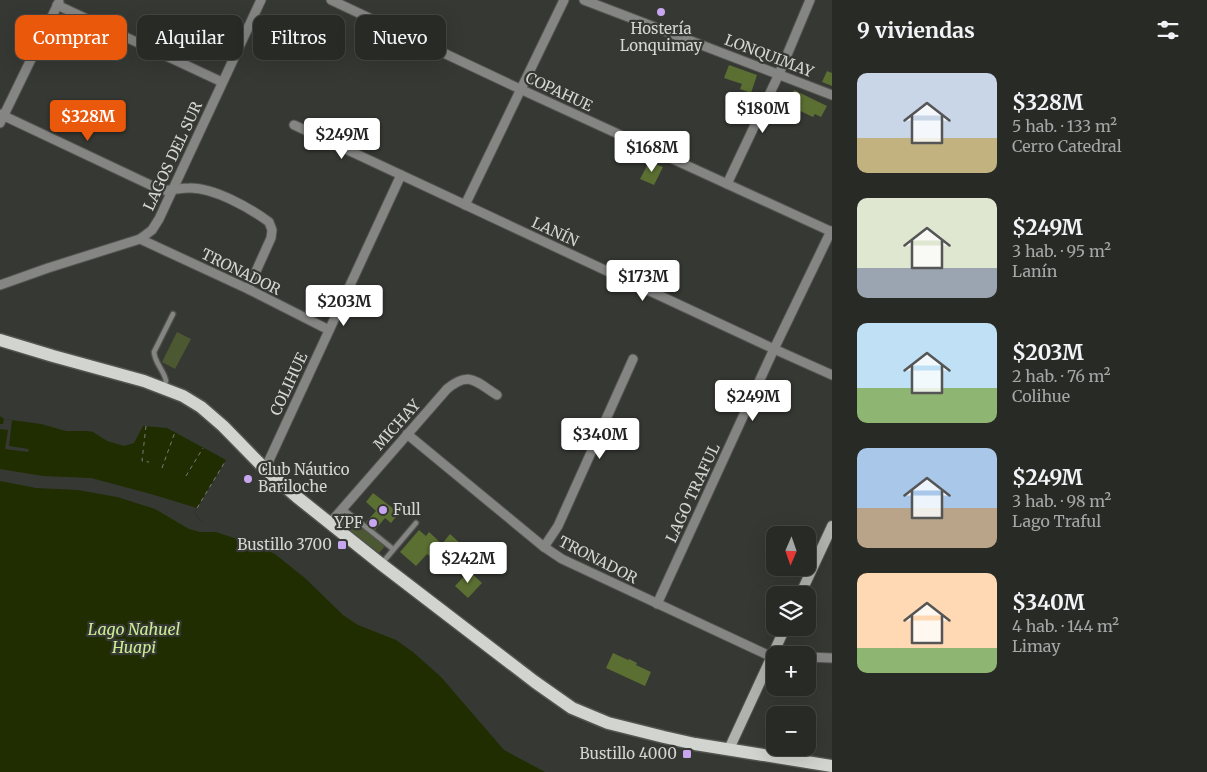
<!DOCTYPE html>
<html lang="es">
<meta charset="utf-8">
<style>
:root{--surface:#282a26;--page:#30322e;--text:#f1f3f6;--muted:#a5a7a7;--line:#444643;--accent:#ea580c}
body{margin:0;font-family:Merriweather,serif;background:var(--page);color:var(--text);height:100vh;display:flex;flex-direction:column;font-size:19px;white-space:nowrap}
*{box-sizing:border-box;margin:0}
p{font-size:16px;color:var(--muted)}
.icon{flex:none;width:28px;height:28px;fill:none;stroke:currentColor;stroke-width:2;stroke-linecap:round;stroke-linejoin:round}
.map{position:relative;flex:1;overflow:hidden}
.side{display:flex;flex-direction:column;background:var(--surface);width:375px}
.side>*{flex:none}
.top-card{position:absolute;left:15px;top:15px;width:475px;height:45px;display:flex;gap:10px}
.needle{width:32px;rotate:182deg}
.tools{position:absolute;left:766px;top:526px;display:grid;gap:10px}
.tools a{display:grid;place-items:center;width:50px;height:50px;border-radius:10px;background:var(--surface);box-shadow:0 5px 20px #0002,0 0 0 1px var(--line);font-size:25px}
.price{position:absolute;translate:-50% -42px;padding:0 11px;border-radius:5px;background:#fff;color:#222;font-size:16px;line-height:32px;filter:drop-shadow(0 1px 2px #0008)}
.price::after{content:'';position:absolute;left:50%;top:30px;width:15px;height:11px;margin-left:-8px;background:inherit;clip-path:polygon(0 0,100% 0,50% 100%)}
.price.current{background:var(--accent);color:#fff}
ul{padding:0;list-style:none}
li{display:flex;align-items:center;gap:15px;height:125px;padding:0 25px}
li span{display:grid;place-items:center;flex:none;width:140px;height:100px;border-radius:10px;color:#555}
li>.icon{margin-inline-start:auto}
span .icon{width:60px;height:60px;fill:#fffc;stroke-width:1}
li b{font-size:21px}
h2{display:flex;justify-content:space-between;align-items:center;height:60px;padding:0 25px;font-size:21px}
.chip{padding:0 18px;border-radius:10px;background:var(--surface);box-shadow:0 5px 20px #0002,0 0 0 1px var(--line);font-size:18px;line-height:45px}
.chip.current{background:var(--accent);color:#fff}
main{display:flex;flex:1;min-height:0}
.map>svg:first-child{display:block}
.green{fill:#4b5831}
.water{fill:#202d00}
.pier{fill:#363833}
.building{fill:#5b6f32}
.lines{fill:none;stroke-linecap:round;stroke-linejoin:round}
.service-casing{stroke:#535450;stroke-width:7}
.minor-casing{stroke:#535450;stroke-width:11}
.secondary-casing{stroke:#535450;stroke-width:12}
.primary-casing{stroke:#535450;stroke-width:15}
.path{stroke:#797a76;stroke-width:1;stroke-dasharray:4 4;stroke-linecap:butt}
.service{stroke:#858683;stroke-width:4.5}
.minor{stroke:#858683;stroke-width:9}
.secondary{stroke:#b0b2ae;stroke-width:10}
.primary{stroke:#d2d4cf;stroke-width:12}
.poi-dot{fill:#c7a6ef;stroke:#363833;stroke-width:2}
.labels{text-anchor:middle;stroke-width:4.5;stroke-linejoin:round;paint-order:stroke}
.poi-label{font-size:15px;fill:#d5d6d3;stroke:#363833;text-anchor:end}
.street-label{font-size:15px;fill:#d5d6d3;stroke:#363833}
.water-label{font-size:16px;font-style:italic;fill:#ccec93;stroke:#363833}
</style>
<main>
<div class="map">
<svg width="832" height="772" viewBox="0 0 832 772">
<rect width="100%" height="100%" fill="#363833"/>
<g class="green">
<polygon points="177,332 191,339 175,369 162,362"/>
<polygon points="343,518 350,519 385,546 379,553 342,524 341,520"/>
</g>
<polygon class="water" points="0,416 4,419 41,424 66,431 87,431 93,432 107,441 124,446 134,443 143,426 167,428 226,460 194,513 206,526 216,532 261,547 275,554 306,579 343,615 358,625 396,640 413,652 441,677 504,750 545,772 0,772"/>
<g class="pier">
<polygon points="4,419 12,420 9,446 29,449 28,452 5,449 8,430 0,429 0,424 3,424"/>
<polygon points="0,469 43,476 91,478 151,494 197,508 194,513 200,520 216,532 200,532 189,529 155,509 117,497 78,490 36,488 0,481"/>
</g>
<g class="building">
<polygon points="729,65 757,75 751,93 740,89 742,84 724,78"/>
<polygon points="827,71 832,73 832,86 822,82"/>
<polygon points="794,90 827,106 821,117 815,114 813,117 796,109 798,105 789,101"/>
<polygon points="649,162 663,167 654,185 640,179"/>
<polygon points="373,493 399,513 391,523 385,518 375,530 366,522 376,511 366,502"/>
<polygon points="419,530 426,536 429,532 442,544 450,534 462,545 444,567 427,554 416,566 400,552"/>
<polygon points="469,571 482,583 468,598 455,586"/>
<polygon points="613,653 628,660 629,659 637,663 636,665 651,672 645,686 606,668"/>
</g>
<g class="lines">
<g class="service-casing">
<g id="service">
<path d="M164,386l2,-5c-2,-11 -11,-17 -12,-29l19,-38"/>
<polyline points="342,508 393,549"/>
<polyline points="383,562 416,523"/>
</g>
</g>
<g class="minor-casing">
<g id="minor">
<polyline points="331,0 520,89 832,232"/>
<polyline points="584,0 832,95"/>
<polyline points="57,5 222,82"/>
<path d="M0,114l161,76c11,1 18,-2 28,-2 24,-1 61,20 80,34l3,8 -1,8 -23,51"/>
<polyline points="0,123 59,2"/>
<polyline points="294,125 774,349 832,375"/>
<polyline points="727,184 779,74 810,0"/>
<polyline points="465,205 564,0"/>
<polyline points="140,239 248,289 329,330"/>
<polyline points="0,285 48,268 140,239 152,230 159,219 261,0"/>
<polyline points="407,434 544,547 562,559 772,657 775,657"/>
<polyline points="265,469 401,175"/>
<path d="M330,523l117,-134c22,-19 29,-7 50,6"/>
<polyline points="544,547 558,526 633,359"/>
<polyline points="657,604 774,349 831,231"/>
<polyline points="808,657 832,658"/>
</g>
</g>
<g class="secondary-casing">
<g id="secondary">
<polyline points="800,595 832,526"/>
<polyline points="729,749 785,628"/>
</g>
</g>
<g class="primary-casing">
<polyline id="primary" points="0,340 53,356 144,381 183,396 201,407 223,426 265,469 297,497 381,564 535,682 572,708 608,723 664,737 695,744 832,766"/>
</g>
<g class="path">
<polyline points="146,426 142,461 149,462"/>
<polyline points="162,468 175,432"/>
<polyline points="186,476 203,448"/>
<polyline points="197,508 226,460"/>
</g>
<use href="#service" class="service"/>
<use href="#minor" class="minor"/>
<use href="#secondary" class="secondary"/>
<use href="#primary" class="primary"/>
</g>
<g class="poi-dot">
<circle cx="661" cy="12" r="5"/>
<circle cx="248" cy="479" r="5"/>
<circle cx="383" cy="510" r="5"/>
<circle cx="373" cy="523" r="5"/>
<rect x="337" y="540" width="10" height="10" rx="2.5"/>
<rect x="682" y="749" width="10" height="10" rx="2.5"/>
</g>
<g class="labels">
<g class="poi-label">
<text x="661" y="34" text-anchor="middle">Hostería<tspan x="661" dy="17">Lonquimay</tspan></text>
<text x="258" y="475" text-anchor="start">Club Náutico<tspan x="258" dy="17">Bariloche</tspan></text>
<text x="393" y="515" text-anchor="start">Full</text>
<text x="363" y="528">YPF</text>
<text x="332" y="550">Bustillo 3700</text>
<text x="677" y="759">Bustillo 4000</text>
</g>
<g class="street-label">
<text transform="translate(769 56) rotate(21)" y="5">LONQUIMAY</text>
<text transform="translate(559 92) rotate(25)" y="5">COPAHUE</text>
<text transform="translate(173 156) rotate(-65)" y="5">LAGOS DEL SUR</text>
<text transform="translate(555 232) rotate(25)" y="5">LANÍN</text>
<text transform="translate(241 272) rotate(26)" y="5">TRONADOR</text>
<text transform="translate(289 384) rotate(-65)" y="5">COLIHUE</text>
<text transform="translate(397 425) rotate(-48)" y="5">MICHAY</text>
<text transform="translate(693 493) rotate(-65)" y="5">LAGO TRAFUL</text>
<text transform="translate(598 560) rotate(27)" y="5">TRONADOR</text>
</g>
<g class="water-label">
<text x="134" y="635">Lago Nahuel<tspan x="134" dy="18">Huapi</tspan></text>
</g>
</g>
</svg>
<div class="tools">
<a><svg class="needle" viewBox="-14 -14 28 28"><path d="M0-13l5 13h-10z" fill="#e53935"/><path d="M0 13l5-13h-10z" fill="#a5a7a7"/></svg></a>
<a><svg class="icon" aria-label="layers" viewBox="0 0 24 24"><path d="M12 4l9 5-9 5-9-5zM3 14l9 5 9-5"/></svg></a>
<a>+</a>
<a>−</a>
</div>
<b class="price" style="left:763px;top:134px">$180M</b>
<b class="price current" style="left:88px;top:142px">$328M</b>
<b class="price" style="left:342px;top:160px">$249M</b>
<b class="price" style="left:652px;top:173px">$168M</b>
<b class="price" style="left:643px;top:302px">$173M</b>
<b class="price" style="left:344px;top:327px">$203M</b>
<b class="price" style="left:753px;top:422px">$249M</b>
<b class="price" style="left:600px;top:460px">$340M</b>
<b class="price" style="left:468px;top:584px">$242M</b>
<div class="top-card">
<a class="chip current">Comprar</a>
<a class="chip">Alquilar</a>
<a class="chip">Filtros</a>
<a class="chip">Nuevo</a>
</div>
</div>
<section class="side">
<h2>9 viviendas<svg class="icon" aria-label="filters" viewBox="0 0 24 24"><path d="M4 7h16M4 17h16"/><circle cx="9" cy="7" r="2"/><circle cx="15" cy="17" r="2"/></svg></h2>
<ul>
<li><span style="background:linear-gradient(#c9d6e8 65%,#c2b280 0)"><svg class="icon" aria-label="home" viewBox="0 0 24 24"><path d="M3 11l9-7 9 7M6 9v11h12V9"/></svg></span><div><b>$328M</b><p>5 hab. · 133 m²</p><p>Cerro Catedral</p></div></li>
<li><span style="background:linear-gradient(#dfe7d0 70%,#9aa5b1 0)"><svg class="icon" aria-label="home" viewBox="0 0 24 24"><path d="M3 11l9-7 9 7M6 9v11h12V9"/></svg></span><div><b>$249M</b><p>3 hab. · 95 m²</p><p>Lanín</p></div></li>
<li><span style="background:linear-gradient(#bfe0f5 65%,#8fb573 0)"><svg class="icon" aria-label="home" viewBox="0 0 24 24"><path d="M3 11l9-7 9 7M6 9v11h12V9"/></svg></span><div><b>$203M</b><p>2 hab. · 76 m²</p><p>Colihue</p></div></li>
<li><span style="background:linear-gradient(#a9c7e8 60%,#b9a48a 0)"><svg class="icon" aria-label="home" viewBox="0 0 24 24"><path d="M3 11l9-7 9 7M6 9v11h12V9"/></svg></span><div><b>$249M</b><p>3 hab. · 98 m²</p><p>Lago Traful</p></div></li>
<li><span style="background:linear-gradient(#ffd9b3 75%,#8fb573 0)"><svg class="icon" aria-label="home" viewBox="0 0 24 24"><path d="M3 11l9-7 9 7M6 9v11h12V9"/></svg></span><div><b>$340M</b><p>4 hab. · 144 m²</p><p>Limay</p></div></li>
</ul>
</section>
</main>
